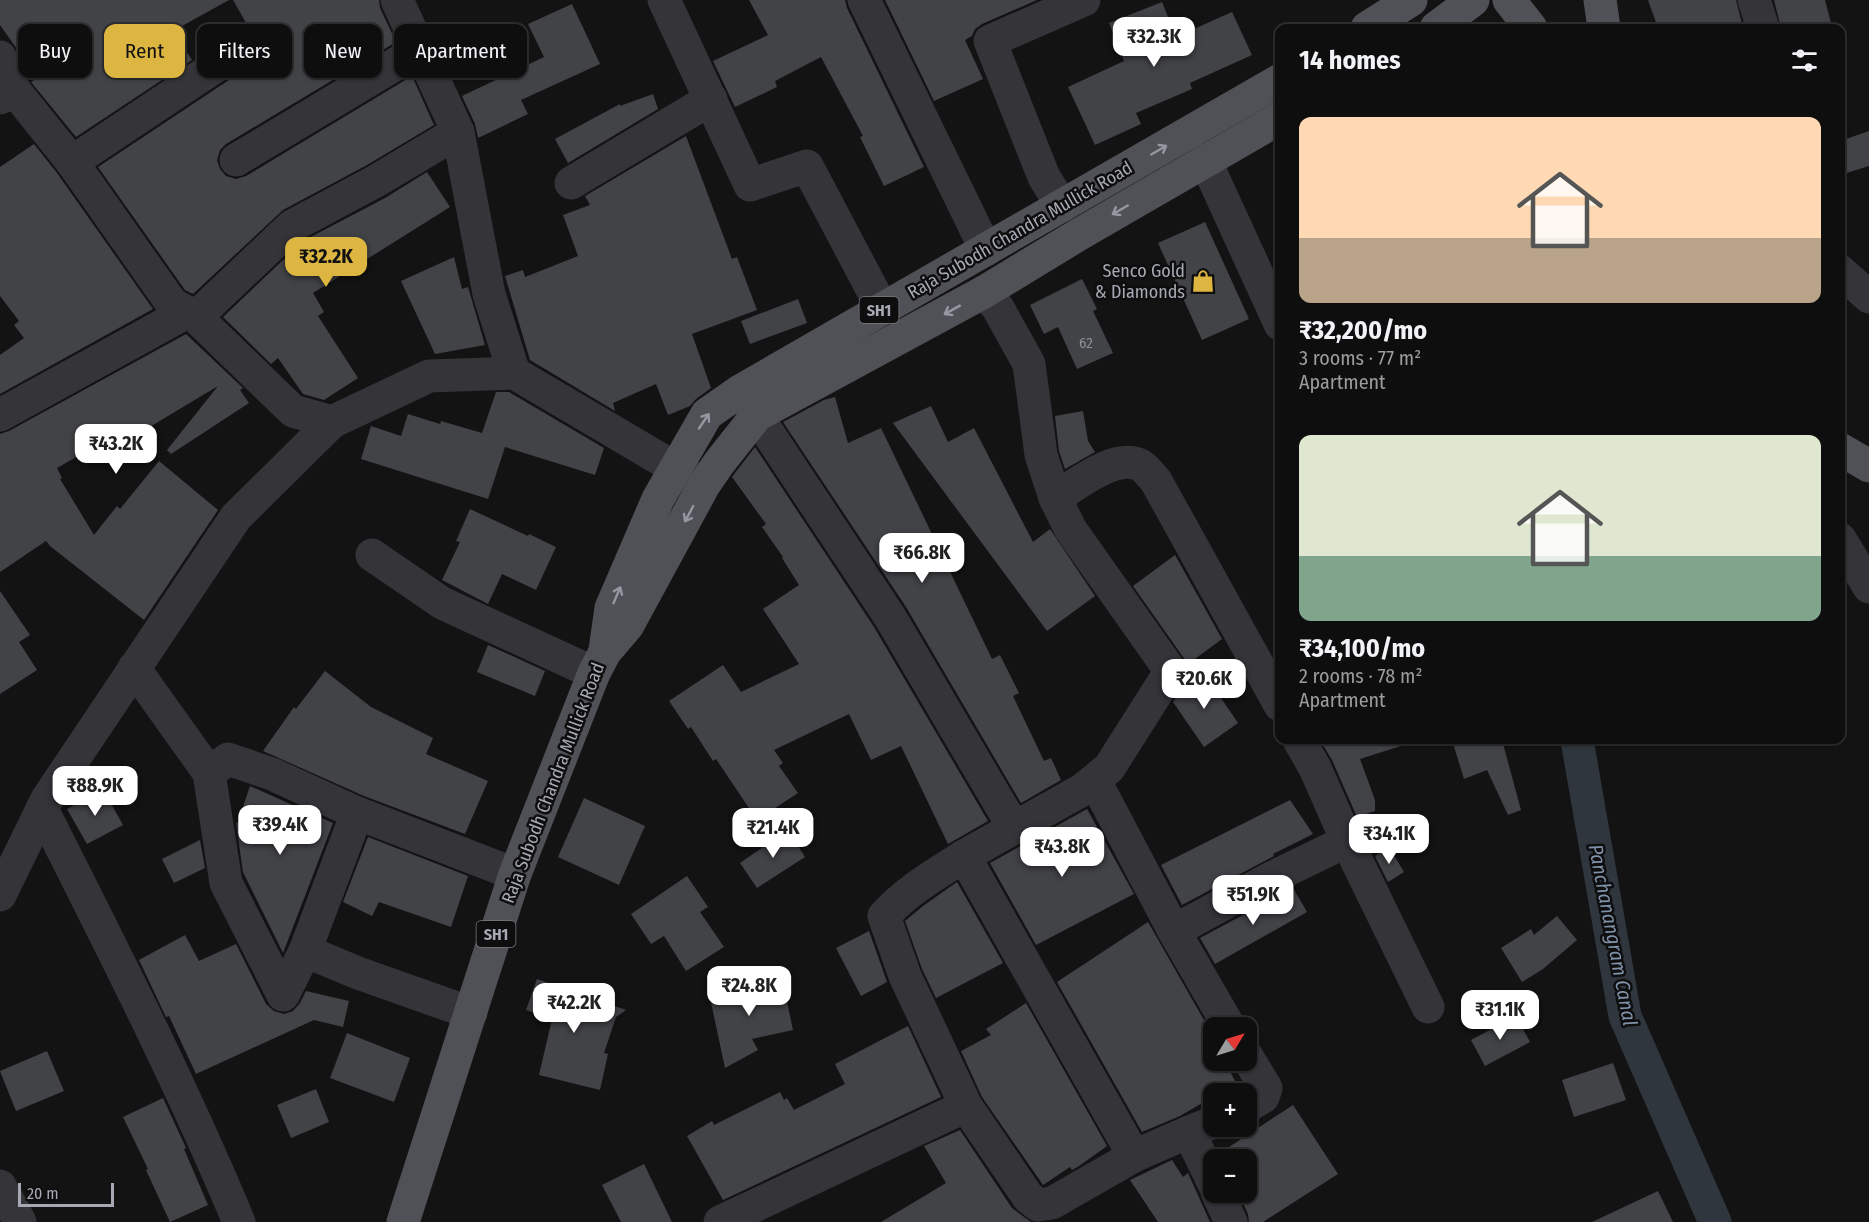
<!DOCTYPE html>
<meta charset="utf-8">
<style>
:root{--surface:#0e0e0f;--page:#1c1c1d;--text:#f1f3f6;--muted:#9b9c9e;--line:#2e2e2f;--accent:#ddb641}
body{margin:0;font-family:"Fira Sans Condensed",sans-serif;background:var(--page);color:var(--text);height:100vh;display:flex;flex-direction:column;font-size:22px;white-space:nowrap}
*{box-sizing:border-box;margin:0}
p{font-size:20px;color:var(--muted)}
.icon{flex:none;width:33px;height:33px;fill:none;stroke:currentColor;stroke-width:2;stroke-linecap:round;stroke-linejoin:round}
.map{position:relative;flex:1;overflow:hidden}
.details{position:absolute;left:1275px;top:24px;width:570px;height:720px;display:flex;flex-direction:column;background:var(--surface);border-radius:12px;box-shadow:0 2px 4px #0004,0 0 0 2px var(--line)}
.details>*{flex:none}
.top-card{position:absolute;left:18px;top:24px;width:570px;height:54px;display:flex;gap:12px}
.needle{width:39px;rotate:52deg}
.controls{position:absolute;left:1203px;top:1017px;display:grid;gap:12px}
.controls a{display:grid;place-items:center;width:54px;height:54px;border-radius:12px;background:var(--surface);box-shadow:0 2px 4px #0004,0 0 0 2px var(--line);font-size:30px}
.scale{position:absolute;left:18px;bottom:15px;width:96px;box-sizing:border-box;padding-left:6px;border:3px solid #a6a9b3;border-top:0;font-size:16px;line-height:21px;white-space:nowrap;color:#a6a9b3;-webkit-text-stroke:4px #0e0e0f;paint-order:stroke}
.price{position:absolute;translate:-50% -51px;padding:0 14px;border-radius:12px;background:#fff;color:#222;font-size:20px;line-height:39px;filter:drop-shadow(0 2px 3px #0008)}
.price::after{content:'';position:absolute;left:50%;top:36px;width:18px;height:14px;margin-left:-9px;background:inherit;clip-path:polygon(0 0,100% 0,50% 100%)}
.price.on{background:var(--accent);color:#111}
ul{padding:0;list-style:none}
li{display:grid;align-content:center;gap:12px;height:318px;padding:0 24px}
li span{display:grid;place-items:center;height:186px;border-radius:12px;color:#555}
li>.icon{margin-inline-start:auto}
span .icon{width:108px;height:108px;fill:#fffc;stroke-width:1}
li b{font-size:26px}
h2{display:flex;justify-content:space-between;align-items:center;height:72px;padding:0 24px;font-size:26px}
.tag{padding:0 21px;border-radius:12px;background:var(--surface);box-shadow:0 2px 4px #0004,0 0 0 2px var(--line);font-size:21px;line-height:54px}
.tag.on{background:var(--accent);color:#111}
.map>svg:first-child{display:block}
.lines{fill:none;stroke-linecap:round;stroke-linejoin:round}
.canal{stroke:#2f363d;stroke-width:33}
.building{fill:#424347}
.minor{stroke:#343439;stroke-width:33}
.major{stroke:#505157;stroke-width:33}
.oneway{stroke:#9597a1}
.labels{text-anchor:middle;stroke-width:5;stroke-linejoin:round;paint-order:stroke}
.number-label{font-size:15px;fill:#8d9098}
.shield{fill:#0e0e0f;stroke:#787a82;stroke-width:1.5}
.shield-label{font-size:16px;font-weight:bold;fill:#a6a9b3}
.street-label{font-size:18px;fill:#a6a9b3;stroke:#0e0e0f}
.poi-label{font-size:18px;fill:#a6a9b3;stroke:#0e0e0f;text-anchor:end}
.water-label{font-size:20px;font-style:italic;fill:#8093ab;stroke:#0e0e0f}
</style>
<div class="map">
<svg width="1869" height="1222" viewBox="0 0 1869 1222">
<rect width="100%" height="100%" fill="#131314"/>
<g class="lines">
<polyline class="canal" points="1577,740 1625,1016 1715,1222"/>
</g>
<g class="building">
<polygon points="0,0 229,0 173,31 192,60 76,137 31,82 34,80 17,49 0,25"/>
<polygon points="233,0 379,0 380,8 396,42 226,144 220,150 217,160 220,169 226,176 236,179 246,176 412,76 434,125 367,165 283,210 193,294 185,290 98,167 229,80 235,73 238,63 235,56 257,42"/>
<polygon points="749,0 845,0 847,8 924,167 884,186 860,137 863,136 821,57 775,81 777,87 735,107 713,61 768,35"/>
<polygon points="885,0 1037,0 982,24 975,29 972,36 965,40 983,79 934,101"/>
<polygon points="1648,0 1736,0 1743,28 1658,28"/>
<polygon points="1774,0 1825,0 1831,23 1811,28 1781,28"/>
<polygon points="1162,2 1176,37 1232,12 1252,55 1190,83 1192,89 1136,113 1141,124 1095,145 1068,87 1124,61 1109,23"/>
<polygon points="572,4 600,64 521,100 528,114 478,138 475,124 462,96 544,57 528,24"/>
<polygon points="653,94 658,109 568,163 555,139 620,104 620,106"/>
<polygon points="1869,131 1869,166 1840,175 1840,141"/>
<polygon points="686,136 732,259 737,257 757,310 692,334 711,388 696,399 690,406 668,415 656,384 613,403 615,411 530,360 505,276 523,270 525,277 578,256 563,215 590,205 585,196"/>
<polygon points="34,144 57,173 153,309 0,394 0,355 24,338 14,325 19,321 0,296 0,167"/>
<polygon points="427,172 450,207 313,293 324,312 318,316 358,378 324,400 303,394 278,358 271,364 223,317 303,241 385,198"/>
<polygon points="1205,222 1249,319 1202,340 1158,243"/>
<polygon points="454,257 462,289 468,287 485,345 435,354 401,281"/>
<polygon points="1082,279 1097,309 1093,311 1113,353 1077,369 1058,327 1044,334 1030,305"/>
<polygon points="798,299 807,323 750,344 741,321"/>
<polygon points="186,334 243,388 240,390 249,403 171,454 167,450 218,386 118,446 113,436 57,468 62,478 60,479 94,535 117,506 120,509 159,461 218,510 144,620 50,546 46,541 0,572 0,434 9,431"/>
<polygon points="496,392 509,392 604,448 595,475 505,447 488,499 361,459 371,426 401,436 408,414 440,424 441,421 482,433"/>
<polygon points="835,397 848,443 881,428 992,659 1000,655 1019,693 1013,696 1044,761 1051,758 1061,780 1021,803 906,607 783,422 824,400"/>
<polygon points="931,406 948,442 974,428 1033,542 1050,529 1095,596 1047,631 893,423"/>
<polygon points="1083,411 1088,441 1095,452 1065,469 1059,451 1055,416"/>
<polygon points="755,447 874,627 988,821 948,844 901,746 871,760 849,714 774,750 783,763 779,766 798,793 757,820 716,759 713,761 691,727 688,729 669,701 723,665 741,692 799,664 763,609 799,585 782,558 783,557 762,527 766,524 732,477"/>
<polygon points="470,509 528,536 529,534 556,547 536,590 502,574 488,604 442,580 460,542 456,541"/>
<polygon points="1175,555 1222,639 1188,664 1133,586"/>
<polygon points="0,591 30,635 19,642 37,670 0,694"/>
<polygon points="488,645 545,671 535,696 477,672"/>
<polygon points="325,671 371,707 433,738 426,754 488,781 465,834 364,796 263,751 294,707 296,709"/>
<polygon points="1204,673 1238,723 1204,747 1173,702 1183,687"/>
<polygon points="1320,740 1403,740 1404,745 1360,759 1375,800 1375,811 1357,817 1332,760"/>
<polygon points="1452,740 1502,740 1521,810 1508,815 1487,770 1464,779"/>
<polygon points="250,786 333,823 283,953 243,872 236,823 238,822"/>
<polygon points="103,789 123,825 87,844 67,809"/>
<polygon points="584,798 645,826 619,885 558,857"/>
<polygon points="1290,800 1313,834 1273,854 1274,856 1182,905 1161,865"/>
<polygon points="1087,809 1134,894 1036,945 990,863"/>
<polygon points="788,830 805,857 757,888 740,863"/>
<polygon points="368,837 468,876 451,927 379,902 372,916 343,902"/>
<polygon points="200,840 205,868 174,883 162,859"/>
<polygon points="1389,847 1404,872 1388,882 1375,856"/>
<polygon points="687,876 708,907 700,912 724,947 686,971 664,936 651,944 631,914"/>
<polygon points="957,882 1003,963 936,998 922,969 905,921 923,906"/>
<polygon points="1293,888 1307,912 1215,964 1200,938"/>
<polygon points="1557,916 1577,940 1543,969 1522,982 1501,948 1531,929 1534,935"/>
<polygon points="1148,922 1205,1022 1202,1023 1214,1043 1214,1060 1224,1060 1236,1083 1218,1094 1214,1094 1214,1096 1180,1116 1142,1132 1057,982"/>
<polygon points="869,931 887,982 861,996 836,948"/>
<polygon points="185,935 199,961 236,944 266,1004 274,1011 284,1014 293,1011 300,1003 306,991 349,1001 343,1027 314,1020 196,1074 169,1016 166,1017 139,960"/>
<polygon points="782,978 793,1030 752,1039 758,1050 725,1068 709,993"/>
<polygon points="537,979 626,1010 616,1017 604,1053 608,1054 600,1090 539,1075 552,1019 526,1010"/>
<polygon points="1026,1003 1107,1146 1079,1166 1072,1170 1070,1167 1043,1185 982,1097 961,1051 991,1035 986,1029"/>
<polygon points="1516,1016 1530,1042 1485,1066 1471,1040"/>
<polygon points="908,1026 941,1097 723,1200 687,1136 712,1121 714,1125 780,1092 784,1100 787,1098 794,1110 845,1084 835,1064"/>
<polygon points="347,1033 410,1058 394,1102 330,1078"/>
<polygon points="47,1051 64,1091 16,1111 0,1071"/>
<polygon points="1613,1063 1626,1100 1574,1117 1562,1080"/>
<polygon points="316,1089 329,1122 291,1138 277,1105"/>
<polygon points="163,1098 186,1148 184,1149 208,1205 170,1222 146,1170 148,1169 123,1117"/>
<polygon points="1293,1105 1338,1174 1263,1222 1249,1222 1248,1214 1238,1192 1246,1192 1246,1160 1223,1160 1220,1153"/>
<polygon points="960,1130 1012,1208 1031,1222 881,1222 946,1183 924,1146"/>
<polygon points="1172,1160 1183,1177 1188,1173 1210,1222 1158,1222 1130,1180"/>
<polygon points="644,1164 672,1222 621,1222 602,1185"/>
<polygon points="1658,1191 1673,1222 1592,1222"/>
</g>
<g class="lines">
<g class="minor">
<polyline points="397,0 458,132 489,294 514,373"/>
<polyline points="664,0 750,185 807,166 882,308"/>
<polyline points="864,0 986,250"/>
<polyline points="1754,0 1763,28"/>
<polyline points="0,57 15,91"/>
<polyline points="0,98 15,91 72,162 172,304 196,317 293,411 332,422 429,376 514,373 699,482"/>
<polyline points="236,160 419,50"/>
<polyline points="1205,160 1280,324"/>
<polyline points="72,162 219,64"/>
<polyline points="571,183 711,99"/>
<polyline points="1062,206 1044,177 990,41 1084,0"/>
<polyline points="1840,271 1869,297"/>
<polyline points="196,317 292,226 376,181 458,132"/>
<polyline points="741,392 890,617 1014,828 1082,790 1109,768 1168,675 1167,666 1071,530 1055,498 1041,455 1029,364 998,308 984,292"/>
<polyline points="0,415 187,312"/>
<path d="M1055,498c21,-13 60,-45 85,-33 6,3 12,12 16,16l124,224"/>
<polyline points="1840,539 1869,587"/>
<polyline points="372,555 442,603 594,673"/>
<polyline points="134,668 209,773 226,883 283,995 305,951 357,813"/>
<polyline points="1299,740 1315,768 1347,841 1428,1007"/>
<polyline points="209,773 228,759 272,774 357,813 515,874"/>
<polyline points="1095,781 1174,931 1230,1028"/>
<path d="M42,809c69,137 138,272 197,413"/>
<polyline points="1014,828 964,856 1134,1156 1189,1132"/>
<path d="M964,856c-28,18 -58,35 -80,60l21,60 61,130 62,91 10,8 14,-2 82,-47"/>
<polyline points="0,895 47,799 236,517 332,422"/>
<polyline points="1174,931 1271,878 1347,841"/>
<polyline points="305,951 358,973 471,1013"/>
<polyline points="1246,1055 1266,1088 1263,1097 1246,1107"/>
<polyline points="1214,1122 1189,1132 1214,1184"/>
<polyline points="0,1186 20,1222"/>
<polyline points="1217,1192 1231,1222"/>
<polyline points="720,1222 966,1106"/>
</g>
<g class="major">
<polyline points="1509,0 1531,28"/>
<polyline points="1600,0 1604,28"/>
<polyline points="1367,28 1411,0"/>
<polyline points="1436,28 1473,0"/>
<polyline points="1840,449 1869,466"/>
<polyline points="605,650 611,608 658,499 707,414 740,391 1280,80"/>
<polyline points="403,1222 515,874 594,673 605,652 628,625 704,485 719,463 757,415 984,292 1078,235 1280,118"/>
</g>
</g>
<defs><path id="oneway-shaft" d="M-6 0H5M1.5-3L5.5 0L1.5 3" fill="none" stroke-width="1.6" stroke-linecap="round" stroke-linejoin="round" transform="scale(1.5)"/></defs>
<g class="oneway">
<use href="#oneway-shaft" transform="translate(1159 150) rotate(-30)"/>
<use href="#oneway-shaft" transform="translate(1120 210) rotate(150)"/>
<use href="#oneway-shaft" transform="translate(952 310) rotate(151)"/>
<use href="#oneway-shaft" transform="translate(704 421) rotate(-56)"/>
<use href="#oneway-shaft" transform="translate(689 514) rotate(118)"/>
<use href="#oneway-shaft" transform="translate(617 595) rotate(-67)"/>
</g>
<defs>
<g id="shop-bare" transform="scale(1.8)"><path d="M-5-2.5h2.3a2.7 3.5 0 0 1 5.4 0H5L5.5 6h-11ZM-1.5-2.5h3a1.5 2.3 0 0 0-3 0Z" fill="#ddb641" stroke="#0e0e0f" stroke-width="2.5" paint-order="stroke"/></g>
</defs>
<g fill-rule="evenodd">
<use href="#shop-bare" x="1203" y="281"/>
</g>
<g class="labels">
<g class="number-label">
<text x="1086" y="348">62</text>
</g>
<g class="shield">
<rect x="859.5" y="297" width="39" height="26" rx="4.5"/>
<rect x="476.5" y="921" width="39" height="26" rx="4.5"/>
</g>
<g class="shield-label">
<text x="879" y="316">SH1</text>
<text x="496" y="940">SH1</text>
</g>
<g class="street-label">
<text transform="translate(1020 230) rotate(-30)" y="6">Raja Subodh Chandra Mullick Road</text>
<text transform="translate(553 783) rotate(-69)" y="6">Raja Subodh Chandra Mullick Road</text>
</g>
<g class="poi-label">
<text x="1185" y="277">Senco Gold<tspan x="1185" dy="21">&amp; Diamonds</tspan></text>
</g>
<g class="water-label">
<text transform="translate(1613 935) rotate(79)" y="7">Panchanangram Canal</text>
</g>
</g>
</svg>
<div class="controls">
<a><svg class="needle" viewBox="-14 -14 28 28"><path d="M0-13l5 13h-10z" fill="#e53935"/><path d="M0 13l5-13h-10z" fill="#9b9c9e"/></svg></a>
<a>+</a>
<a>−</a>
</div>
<div class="scale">20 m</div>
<b class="price" style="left:1154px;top:68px">₹32.3K</b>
<b class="price on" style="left:326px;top:288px">₹32.2K</b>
<b class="price" style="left:116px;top:475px">₹43.2K</b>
<b class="price" style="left:922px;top:584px">₹66.8K</b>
<b class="price" style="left:1204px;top:710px">₹20.6K</b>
<b class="price" style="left:95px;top:817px">₹88.9K</b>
<b class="price" style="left:280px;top:856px">₹39.4K</b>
<b class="price" style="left:773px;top:859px">₹21.4K</b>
<b class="price" style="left:1389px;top:865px">₹34.1K</b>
<b class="price" style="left:1062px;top:878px">₹43.8K</b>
<b class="price" style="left:1253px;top:926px">₹51.9K</b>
<b class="price" style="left:749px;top:1017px">₹24.8K</b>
<b class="price" style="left:574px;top:1034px">₹42.2K</b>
<b class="price" style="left:1500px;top:1041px">₹31.1K</b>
<div class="top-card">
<a class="tag">Buy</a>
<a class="tag on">Rent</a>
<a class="tag">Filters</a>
<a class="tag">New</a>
<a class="tag">Apartment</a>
</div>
<section class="details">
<h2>14 homes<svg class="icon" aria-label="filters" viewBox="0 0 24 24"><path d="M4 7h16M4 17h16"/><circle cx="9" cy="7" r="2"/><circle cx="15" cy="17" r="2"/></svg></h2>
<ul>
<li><span style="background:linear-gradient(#ffd9b3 65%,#b9a48a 0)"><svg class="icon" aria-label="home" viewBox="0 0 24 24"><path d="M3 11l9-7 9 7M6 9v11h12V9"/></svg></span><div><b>₹32,200/mo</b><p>3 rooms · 77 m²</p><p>Apartment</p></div></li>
<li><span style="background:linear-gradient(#dfe7d0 65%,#7fa58c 0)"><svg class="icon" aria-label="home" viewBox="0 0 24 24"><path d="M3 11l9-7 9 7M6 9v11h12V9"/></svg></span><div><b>₹34,100/mo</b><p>2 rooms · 78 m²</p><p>Apartment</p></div></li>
</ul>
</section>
</div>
